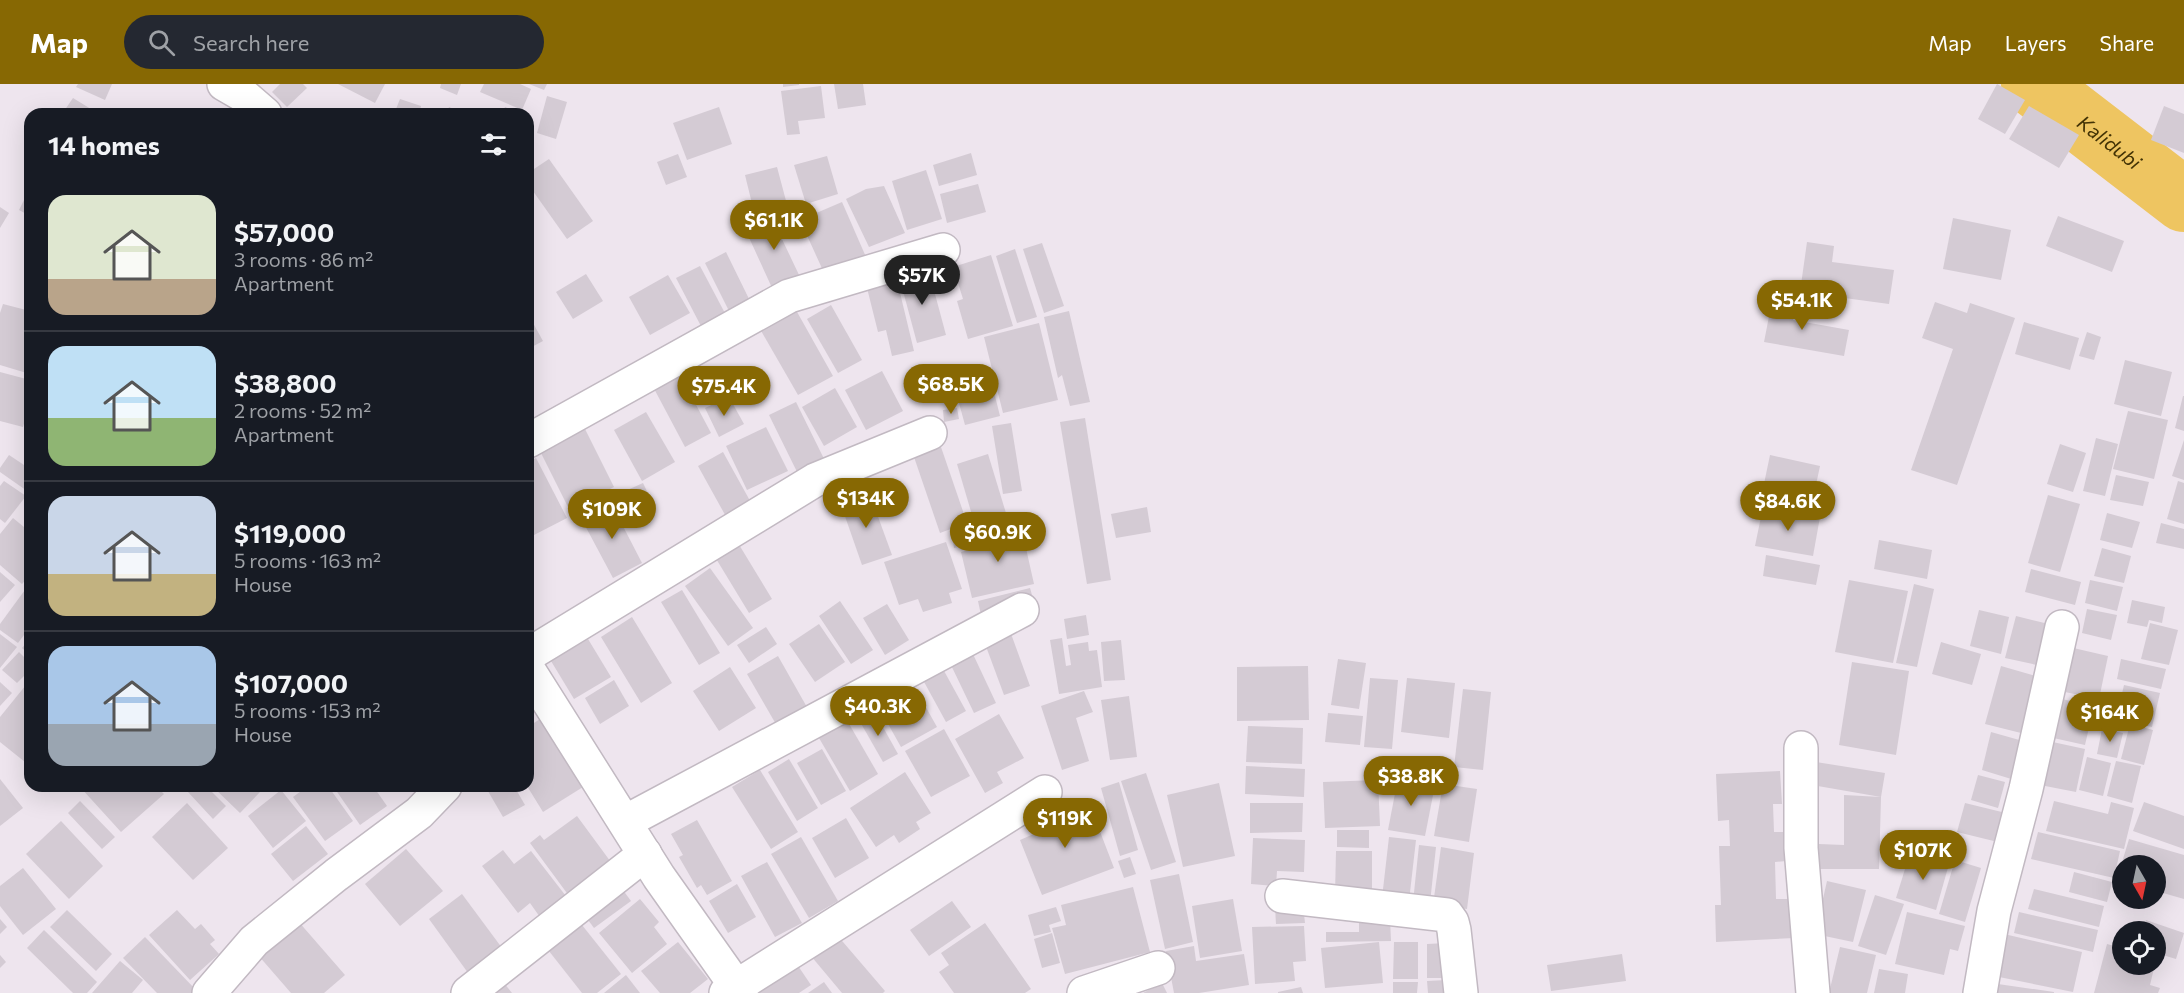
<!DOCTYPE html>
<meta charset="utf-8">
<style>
:root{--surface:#171b24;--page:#242831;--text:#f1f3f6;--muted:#9ea1a6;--line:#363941;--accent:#876803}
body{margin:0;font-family:Commissioner,sans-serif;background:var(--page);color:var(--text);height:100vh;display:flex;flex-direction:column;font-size:22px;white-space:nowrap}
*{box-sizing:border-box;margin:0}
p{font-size:20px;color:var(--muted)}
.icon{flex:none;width:33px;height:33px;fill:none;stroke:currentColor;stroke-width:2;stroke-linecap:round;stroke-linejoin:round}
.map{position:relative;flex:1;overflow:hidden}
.drawer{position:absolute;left:24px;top:24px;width:510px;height:684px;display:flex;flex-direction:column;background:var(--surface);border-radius:18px;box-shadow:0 6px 24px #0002}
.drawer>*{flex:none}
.needle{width:39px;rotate:171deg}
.buttons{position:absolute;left:2112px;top:771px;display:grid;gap:12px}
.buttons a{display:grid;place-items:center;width:54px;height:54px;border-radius:50%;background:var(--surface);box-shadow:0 6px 24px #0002;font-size:30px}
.price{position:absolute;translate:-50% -51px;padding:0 14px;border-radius:21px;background:var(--accent);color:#fff;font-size:20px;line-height:39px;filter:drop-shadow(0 2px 3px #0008)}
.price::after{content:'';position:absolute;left:50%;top:36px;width:18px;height:14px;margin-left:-9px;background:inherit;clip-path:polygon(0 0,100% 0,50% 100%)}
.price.selected{background:#222;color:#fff}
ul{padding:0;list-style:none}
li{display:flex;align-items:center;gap:18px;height:150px;padding:0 24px}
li+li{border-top:2px solid var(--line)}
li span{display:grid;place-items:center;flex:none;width:168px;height:120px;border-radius:18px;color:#555}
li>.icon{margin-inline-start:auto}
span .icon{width:72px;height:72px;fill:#fffc;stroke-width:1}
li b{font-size:26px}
h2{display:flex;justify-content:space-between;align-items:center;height:72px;padding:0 24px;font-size:26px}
header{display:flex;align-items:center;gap:36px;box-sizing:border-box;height:84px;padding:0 30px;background:var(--accent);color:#fff}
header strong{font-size:28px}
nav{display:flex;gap:33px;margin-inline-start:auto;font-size:21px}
.search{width:420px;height:54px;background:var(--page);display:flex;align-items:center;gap:15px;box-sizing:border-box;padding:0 21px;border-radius:33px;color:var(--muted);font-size:22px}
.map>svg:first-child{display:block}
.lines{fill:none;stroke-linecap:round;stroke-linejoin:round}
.river{stroke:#eec561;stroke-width:64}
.building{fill:#d4cbd4}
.minor-casing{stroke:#c2b9c2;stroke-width:36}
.minor{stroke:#fff;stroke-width:33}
.labels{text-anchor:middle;stroke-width:5;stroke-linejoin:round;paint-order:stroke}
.water-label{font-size:20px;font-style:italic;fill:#433305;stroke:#fbf2fc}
</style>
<header>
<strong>Map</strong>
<div class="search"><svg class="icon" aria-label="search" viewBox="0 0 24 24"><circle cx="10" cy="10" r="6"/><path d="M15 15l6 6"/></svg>Search here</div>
<nav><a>Map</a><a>Layers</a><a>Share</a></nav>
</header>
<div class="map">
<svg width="2184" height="909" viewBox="0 0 2184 909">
<rect width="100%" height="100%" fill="#eee5ee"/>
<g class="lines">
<path class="river" id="s1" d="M2033,0l151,116"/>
</g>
<g class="building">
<polygon points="78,0 112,0 105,16 76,3"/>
<polygon points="280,0 303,0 307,4 287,23 272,8"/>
<polygon points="338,0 385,0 375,19"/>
<polygon points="441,0 461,0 457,11 440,4"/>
<polygon points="484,0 520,0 531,5 522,26 480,8"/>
<polygon points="529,0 547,0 544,6"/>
<polygon points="783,0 799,0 799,1 783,3"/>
<polygon points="834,0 863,0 866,21 838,25"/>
<polygon points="1997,0 2025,16 2005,50 1978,35"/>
<polygon points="821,2 825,34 798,37 800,50 787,51 781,7"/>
<polygon points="547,12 567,18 556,55 537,49"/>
<polygon points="73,14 99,30 62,30"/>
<polygon points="400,15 421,22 419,30 394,30"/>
<polygon points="2029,22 2079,51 2059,84 2009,55"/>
<polygon points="2164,22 2184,30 2184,69 2151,56"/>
<polygon points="449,23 465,30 446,30"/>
<polygon points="505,23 522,30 502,30"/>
<polygon points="719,23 732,60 687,76 673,39"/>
<polygon points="971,69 977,91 939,102 933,81"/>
<polygon points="678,70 687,93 666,101 657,78"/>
<polygon points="827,72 838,110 806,120 794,81"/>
<polygon points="549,75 593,137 567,155 528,100 528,89"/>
<polygon points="777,83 789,128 756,136 745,91"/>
<polygon points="926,86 942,135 907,146 892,97"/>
<polygon points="978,100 986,128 947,139 940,110"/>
<polygon points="884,102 905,149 869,163 846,115 866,105"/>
<polygon points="30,104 30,132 19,126"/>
<polygon points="842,118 866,173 825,191 800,136"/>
<polygon points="0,123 9,129 0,144"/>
<polygon points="785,130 792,149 781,153 800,193 773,206 746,147"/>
<polygon points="2058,132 2124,157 2112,188 2046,162"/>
<polygon points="1953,134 2011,146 2001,196 1943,185"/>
<polygon points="1807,158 1834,162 1832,178 1894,186 1889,220 1800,208"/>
<polygon points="1042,159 1064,222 1044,229 1023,165"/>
<polygon points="1015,165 1037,233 1017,239 996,172"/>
<polygon points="726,168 751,219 730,229 705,179"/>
<polygon points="991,171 1013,242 968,255 957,217 963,215 953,183"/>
<polygon points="700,182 727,233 703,246 676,194"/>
<polygon points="928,184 946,251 917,259 899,192"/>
<polygon points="586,190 603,217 573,235 556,208"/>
<polygon points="668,191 690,229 650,251 629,213"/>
<polygon points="896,192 914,267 892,272 886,246 878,248 866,200"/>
<polygon points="1773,212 1797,216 1793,236 1849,246 1844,272 1764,258"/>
<polygon points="1935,218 1967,229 1970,219 2015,234 1957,401 1911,386 1953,265 1922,254"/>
<polygon points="792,219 833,292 798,311 756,238"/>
<polygon points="3,220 30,227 30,290 0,281 0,229"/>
<polygon points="831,221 862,276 838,289 807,235"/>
<polygon points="1069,227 1090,318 1070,322 1062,291 1058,294 1044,233"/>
<polygon points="528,230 543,257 528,265"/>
<polygon points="2024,238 2079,254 2070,286 2015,270"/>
<polygon points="1039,239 1058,316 1003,329 984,253"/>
<polygon points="2087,248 2101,253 2094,276 2079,272"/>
<polygon points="2125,276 2172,288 2161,332 2114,320"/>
<polygon points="677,285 711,349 685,363 651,299"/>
<polygon points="882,287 903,327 866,346 845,306"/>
<polygon points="0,288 30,296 30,320 23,343 0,337"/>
<polygon points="992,300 1000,332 965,341 959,319 980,313 977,304"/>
<polygon points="835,304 857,343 824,362 802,323"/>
<polygon points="2183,312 2184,312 2184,347 2175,344"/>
<polygon points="729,313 744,340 719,353 705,324"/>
<polygon points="796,318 829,385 802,398 769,331"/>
<polygon points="957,324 959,335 944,338 943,326"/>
<polygon points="2128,327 2168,336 2154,395 2113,385"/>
<polygon points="646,328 675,378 642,397 614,346"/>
<polygon points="1085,334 1111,496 1087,500 1060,338"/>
<polygon points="1011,339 1022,407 1003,410 992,342"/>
<polygon points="583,341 614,403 569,425 538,363"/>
<polygon points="766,343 788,387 747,406 726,362"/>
<polygon points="2096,354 2118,360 2105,412 2083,407"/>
<polygon points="2184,356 2184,396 2172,392"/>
<polygon points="2060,360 2086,369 2073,408 2047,400"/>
<polygon points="941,363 967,439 940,449 914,373"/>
<polygon points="723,368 754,424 729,438 698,382"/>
<polygon points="988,370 1009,439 977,448 957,380"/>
<polygon points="9,371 30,385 30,409 0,388 0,384"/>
<polygon points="1770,371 1820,382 1810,429 1760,419"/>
<polygon points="536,374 567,434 534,451 528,439 528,378"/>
<polygon points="2116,391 2149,398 2143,422 2110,416"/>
<polygon points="4,397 26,412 5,439 0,435 0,402"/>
<polygon points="2178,397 2184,399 2184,440 2167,435"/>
<polygon points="643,399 655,424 626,438 614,412"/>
<polygon points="869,408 892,471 862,481 840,418"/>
<polygon points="2048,411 2080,420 2060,488 2028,479"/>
<polygon points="611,419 642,479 613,494 581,434"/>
<polygon points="1147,423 1151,448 1116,454 1111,430"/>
<polygon points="1763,423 1820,433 1813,472 1755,462"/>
<polygon points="2107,429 2140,438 2132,464 2100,456"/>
<polygon points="13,434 30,448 30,491 22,500 0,481 0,450"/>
<polygon points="2161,439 2184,445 2184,465 2156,459"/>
<polygon points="967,441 972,460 954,464 953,457 957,457 955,444"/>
<polygon points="1021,442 1034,500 972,514 961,468 978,464 975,452"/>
<polygon points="1879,456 1932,466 1927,495 1874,485"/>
<polygon points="946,458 962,505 949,509 952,519 923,528 918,515 899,521 884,478"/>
<polygon points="738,459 772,515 749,529 715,473"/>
<polygon points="2102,464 2131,472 2124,499 2094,492"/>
<polygon points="1766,471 1820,481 1816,501 1763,492"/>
<polygon points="710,484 753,544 728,562 685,502"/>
<polygon points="2031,485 2081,498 2075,521 2025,508"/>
<polygon points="0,488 15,501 0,518"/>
<polygon points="1849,496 1908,507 1893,579 1835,568"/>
<polygon points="2090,496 2123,503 2117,527 2085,519"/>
<polygon points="30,499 30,543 18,559 0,546 0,540"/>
<polygon points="1914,500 1934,505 1917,583 1896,579"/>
<polygon points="1030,504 1034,518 981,531 978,517"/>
<polygon points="682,506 720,569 699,581 661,518"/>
<polygon points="2132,516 2165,523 2162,539 2149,536 2147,543 2127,539"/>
<polygon points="840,517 873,566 851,580 819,532"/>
<polygon points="887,520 909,556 885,571 863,534"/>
<polygon points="2087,525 2117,531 2111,556 2082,549"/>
<polygon points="1979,526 2009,533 2001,570 1970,562"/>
<polygon points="1086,531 1089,551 1067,555 1064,535"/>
<polygon points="2016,532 2057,542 2046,583 2005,574"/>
<polygon points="632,533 672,599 641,619 601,553"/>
<polygon points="2150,539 2178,546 2169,581 2141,575"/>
<polygon points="819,540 845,578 815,598 789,560"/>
<polygon points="766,543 777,560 749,579 737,561"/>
<polygon points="1010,547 1030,602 1004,611 984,557"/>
<polygon points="0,550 17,563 0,584"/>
<polygon points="1062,554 1066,582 1071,581 1068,561 1088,558 1089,567 1097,566 1102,603 1059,610 1050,556"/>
<polygon points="30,555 30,571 22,564"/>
<polygon points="588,555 611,593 574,615 551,577"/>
<polygon points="1121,556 1125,596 1104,597 1101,558"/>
<polygon points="1941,558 1981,570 1972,601 1932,590"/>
<polygon points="2069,563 2108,572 2099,615 2060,607"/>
<polygon points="19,568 30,579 30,586 17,599 2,586"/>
<polygon points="972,568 996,619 974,629 950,579"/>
<polygon points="778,572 808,625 777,642 747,590"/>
<polygon points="1338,575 1366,579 1359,625 1331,621"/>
<polygon points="2121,575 2166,585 2161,605 2117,595"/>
<polygon points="1852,578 1909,587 1896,671 1839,661"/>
<polygon points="1308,582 1309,636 1237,637 1237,583"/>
<polygon points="2001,582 2046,595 2033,652 1985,640"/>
<polygon points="730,583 756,624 719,647 693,607"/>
<polygon points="943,585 966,627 946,638 923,596"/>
<polygon points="1370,594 1398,596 1392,665 1364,663"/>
<polygon points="1407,594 1455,599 1449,654 1401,648"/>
<polygon points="30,596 30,682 0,658 0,633"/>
<polygon points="614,596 629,622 600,640 585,614"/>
<polygon points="0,598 12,609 0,622"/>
<polygon points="2124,601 2160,609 2152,643 2116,635"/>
<polygon points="914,602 937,643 901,663 878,622"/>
<polygon points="1463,605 1491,608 1483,686 1454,683"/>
<polygon points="1084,607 1093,628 1076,634 1089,677 1062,686 1041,622"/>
<polygon points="1129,612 1137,673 1110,676 1101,616"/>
<polygon points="2057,614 2094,622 2085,661 2049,653"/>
<polygon points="874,627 898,670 883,678 859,636"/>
<polygon points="1328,629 1363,632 1360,661 1325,658"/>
<polygon points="999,630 1024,674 997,688 1003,699 985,709 955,655"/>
<polygon points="540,635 583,703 543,728 527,702 528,643"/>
<polygon points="848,638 878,690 850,707 819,654"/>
<polygon points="2130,640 2153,646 2144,681 2121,675"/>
<polygon points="1248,642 1303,644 1302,680 1246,678"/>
<polygon points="944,645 970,692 931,713 905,667"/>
<polygon points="2102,645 2123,649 2117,674 2097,670"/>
<polygon points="1991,648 2030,659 2021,698 1982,686"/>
<polygon points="2048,657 2085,665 2076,708 2040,701"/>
<polygon points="822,665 846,707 821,721 797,679"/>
<polygon points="2087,673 2111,679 2103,712 2079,706"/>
<polygon points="789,675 818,724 797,737 768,688"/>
<polygon points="2116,677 2141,682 2132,719 2107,712"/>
<polygon points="1816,678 1885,689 1881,713 1879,785 1819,785 1819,760 1844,761 1844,711 1881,713 1812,701"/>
<polygon points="1246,682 1305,685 1304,713 1245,710"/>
<polygon points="760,686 798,748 771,765 732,703"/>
<polygon points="1780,687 1782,720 1773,720 1774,748 1785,748 1787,777 1775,778 1776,815 1793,815 1794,854 1716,858 1715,821 1721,821 1719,762 1730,762 1729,736 1718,737 1716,690"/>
<polygon points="905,688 931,729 916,738 920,745 899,759 894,751 876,763 850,724"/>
<polygon points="1146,689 1176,778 1151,786 1121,697"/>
<polygon points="1978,691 2005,698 1998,724 1971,716"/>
<polygon points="1398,694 1435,701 1425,752 1388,746"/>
<polygon points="0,695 23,724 0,742"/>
<polygon points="1378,696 1380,742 1325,744 1323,698"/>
<polygon points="1119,698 1138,766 1120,772 1101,704"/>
<polygon points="1219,699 1235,772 1183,783 1167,711"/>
<polygon points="1443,700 1477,705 1469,758 1434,752"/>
<polygon points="83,702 156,702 164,710 121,748 81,704"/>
<polygon points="194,702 206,702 226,722 213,735 188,708"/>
<polygon points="212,702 254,702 260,708 240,729"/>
<polygon points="308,702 328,702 353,737 325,757 293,713"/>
<polygon points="333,702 373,702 387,722 360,741"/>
<polygon points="387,702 400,702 391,708"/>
<polygon points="485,702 514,702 525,721 503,733"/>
<polygon points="281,706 306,737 273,764 248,732"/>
<polygon points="80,717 115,753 102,765 68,729"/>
<polygon points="2054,717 2108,730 2111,718 2134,724 2124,765 2046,747"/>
<polygon points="2144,718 2184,732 2184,765 2133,747"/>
<polygon points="187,719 228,764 193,796 152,753"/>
<polygon points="1250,719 1303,719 1302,748 1250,749"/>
<polygon points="1965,719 2014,731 2006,760 1957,748"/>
<polygon points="1055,723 1067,734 1091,724 1114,784 1042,811 1020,756 1036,749 1029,732"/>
<polygon points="577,732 616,785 572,816 530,759 540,751 544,756"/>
<polygon points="846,734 869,774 835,794 812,754"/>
<polygon points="697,736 732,797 707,811 701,801 697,804 679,773 683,771 671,750"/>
<polygon points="61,737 103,782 69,815 26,770"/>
<polygon points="306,742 328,770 293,797 271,770"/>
<polygon points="1337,746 1369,746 1369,764 1337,763"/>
<polygon points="2038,748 2120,767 2114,794 2031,775"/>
<polygon points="801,753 838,817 809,834 771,770"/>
<polygon points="1389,753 1416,756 1409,817 1382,814"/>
<polygon points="1253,754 1305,756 1304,788 1277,787 1276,802 1251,800"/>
<polygon points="2129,755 2184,771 2184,815 2156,807 2156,782 2122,782 2122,797 2117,795"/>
<polygon points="1419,761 1436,763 1430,819 1413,818"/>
<polygon points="1441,763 1474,769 1467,825 1433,821"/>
<polygon points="406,765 443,807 400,842 365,800"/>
<polygon points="503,766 514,780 531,767 569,816 542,836 530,819 518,829 482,782"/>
<polygon points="1336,767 1372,767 1372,811 1335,811"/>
<polygon points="1910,769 1949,780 1936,826 1896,814"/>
<polygon points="1130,773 1136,790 1124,794 1118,777"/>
<polygon points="1955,776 1981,784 1965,838 1939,830"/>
<polygon points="767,778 802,839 775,853 741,792"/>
<polygon points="23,784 56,825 23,851 0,822 0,802"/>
<polygon points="2074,788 2112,798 2107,818 2069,808"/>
<polygon points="1179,790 1193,858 1165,865 1150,796"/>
<polygon points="1827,797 1866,806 1853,858 1815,850"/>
<polygon points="617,798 631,817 594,844 580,825"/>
<polygon points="737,800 756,833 728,849 709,817"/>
<polygon points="1133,803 1150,868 1065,890 1052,844 1066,841 1061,821"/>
<polygon points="2034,805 2104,822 2099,843 2028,825"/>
<polygon points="462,810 505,868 471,893 429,835"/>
<polygon points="1875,811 1904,820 1886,871 1858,862"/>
<polygon points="640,815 659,838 654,843 667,860 632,889 599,849"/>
<polygon points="1233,815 1242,867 1200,874 1192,822"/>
<polygon points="952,817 971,843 929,872 910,846"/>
<polygon points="1056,823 1061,837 1049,841 1051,848 1034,852 1028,831"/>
<polygon points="1275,823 1304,830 1305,839 1276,840"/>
<polygon points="67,826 112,870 96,887 50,843"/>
<polygon points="177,826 195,845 201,840 215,856 210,860 219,870 190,896 149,851"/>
<polygon points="1907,828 1965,842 1958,867 1950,865 1944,891 1895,880"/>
<polygon points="2019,828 2098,846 2093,868 2014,849"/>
<polygon points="0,835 7,843 0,850"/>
<polygon points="1390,835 1391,857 1326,858 1326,848 1359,848 1359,836"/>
<polygon points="578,836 621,890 597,909 582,909 545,862"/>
<polygon points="2146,836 2184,849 2176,875 2156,869 2156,848 2142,848"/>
<polygon points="298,837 345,891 324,909 291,909 258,871"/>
<polygon points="985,839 1031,905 1025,909 954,909 939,888 949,881 941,869"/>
<polygon points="1304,842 1306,877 1293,878 1295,897 1255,900 1252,843"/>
<polygon points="44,846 97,898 87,909 73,909 27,864"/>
<polygon points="1052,849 1060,879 1042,884 1034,855"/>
<polygon points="2004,850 2082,868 2073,908 1994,892"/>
<polygon points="837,851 885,907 883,909 842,909 811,872"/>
<polygon points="145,853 196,906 193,909 157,909 123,874"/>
<polygon points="678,858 708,895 690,909 660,909 641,887"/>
<polygon points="1379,858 1383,899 1325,904 1321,864"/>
<polygon points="1394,858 1418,858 1418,895 1393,895"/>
<polygon points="1446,859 1447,894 1427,894 1427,860"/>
<polygon points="2107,860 2122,864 2122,880 2155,880 2150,901 2160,904 2158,909 2094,909"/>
<polygon points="1194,862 1196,877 1244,870 1249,901 1199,909 1174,909 1166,867"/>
<polygon points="1840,863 1876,871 1867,909 1829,909"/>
<polygon points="790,870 811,901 799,909 759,909 750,897"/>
<polygon points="1622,870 1626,897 1551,907 1547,881"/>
<polygon points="0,871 6,878 0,884"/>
<polygon points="120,877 143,896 132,909 92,909"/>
<polygon points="1879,885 1908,890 1905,909 1874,909"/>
<polygon points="626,891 640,909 604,909"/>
<polygon points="500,894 512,909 480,909"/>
<polygon points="1447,896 1447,909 1428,909 1427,897"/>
<polygon points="824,898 832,909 808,909"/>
<polygon points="1393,898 1418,898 1417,909 1393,909"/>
<polygon points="1162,899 1167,909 1143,909"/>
<polygon points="1991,899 2054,908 2054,909 1989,909"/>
<polygon points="1301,903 1303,909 1278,909 1278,908"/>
</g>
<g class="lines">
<g class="minor-casing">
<g id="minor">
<polyline points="224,0 243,11 265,30"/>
<polyline points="528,357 789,212 943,166"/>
<polyline points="528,571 815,396 930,349"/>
<polyline points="528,585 659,793 741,909"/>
<polyline points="1801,664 1801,764 1813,909"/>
<polyline points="625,738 1022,526"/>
<polyline points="1282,812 1447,831 1452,838 1454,846 1461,909"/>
<polyline points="209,909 254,857 336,791 419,729 445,702"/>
<polyline points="468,909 645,770"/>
<polyline points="726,909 1045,708"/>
<polyline points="1084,909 1158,884"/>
<polyline points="1980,909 1994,827 2026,705 2062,543"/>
</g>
</g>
<use href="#minor" class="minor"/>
</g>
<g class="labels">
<g class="water-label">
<text dy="7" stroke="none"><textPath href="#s1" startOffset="96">Kalidubi</textPath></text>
</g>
</g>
</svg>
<div class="buttons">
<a><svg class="needle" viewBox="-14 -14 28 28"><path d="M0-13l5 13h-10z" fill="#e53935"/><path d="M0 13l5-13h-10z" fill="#9ea1a6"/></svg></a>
<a><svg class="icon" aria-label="locate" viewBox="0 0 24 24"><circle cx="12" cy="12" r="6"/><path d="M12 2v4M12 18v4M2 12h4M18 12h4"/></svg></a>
</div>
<b class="price" style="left:774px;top:167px">$61.1K</b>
<b class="price selected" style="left:922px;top:222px">$57K</b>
<b class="price" style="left:1802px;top:247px">$54.1K</b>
<b class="price" style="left:951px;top:331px">$68.5K</b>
<b class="price" style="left:724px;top:333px">$75.4K</b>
<b class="price" style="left:866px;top:445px">$134K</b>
<b class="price" style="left:1788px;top:448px">$84.6K</b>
<b class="price" style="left:612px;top:456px">$109K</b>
<b class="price" style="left:998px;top:479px">$60.9K</b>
<b class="price" style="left:878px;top:653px">$40.3K</b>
<b class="price" style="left:2110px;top:659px">$164K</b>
<b class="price" style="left:1411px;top:723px">$38.8K</b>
<b class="price" style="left:1065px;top:765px">$119K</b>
<b class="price" style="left:1923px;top:797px">$107K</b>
<section class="drawer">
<h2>14 homes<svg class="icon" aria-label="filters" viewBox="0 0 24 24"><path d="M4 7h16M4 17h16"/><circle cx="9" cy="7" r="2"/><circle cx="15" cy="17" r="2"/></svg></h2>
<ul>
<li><span style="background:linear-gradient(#dfe7d0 70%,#b9a48a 0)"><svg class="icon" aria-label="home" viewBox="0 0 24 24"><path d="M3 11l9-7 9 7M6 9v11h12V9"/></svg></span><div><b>$57,000</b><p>3 rooms · 86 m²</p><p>Apartment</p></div></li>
<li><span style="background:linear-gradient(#bfe0f5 60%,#8fb573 0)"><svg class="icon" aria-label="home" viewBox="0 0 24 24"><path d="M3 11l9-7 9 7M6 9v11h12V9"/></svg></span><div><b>$38,800</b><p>2 rooms · 52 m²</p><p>Apartment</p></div></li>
<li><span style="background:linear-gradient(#c9d6e8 65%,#c2b280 0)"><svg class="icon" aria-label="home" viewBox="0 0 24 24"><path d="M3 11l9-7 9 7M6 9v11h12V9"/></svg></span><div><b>$119,000</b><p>5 rooms · 163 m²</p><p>House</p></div></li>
<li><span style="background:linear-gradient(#a9c7e8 65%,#9aa5b1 0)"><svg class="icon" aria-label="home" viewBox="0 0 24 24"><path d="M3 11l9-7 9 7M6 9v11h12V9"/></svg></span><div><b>$107,000</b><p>5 rooms · 153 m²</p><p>House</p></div></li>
</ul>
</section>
</div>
